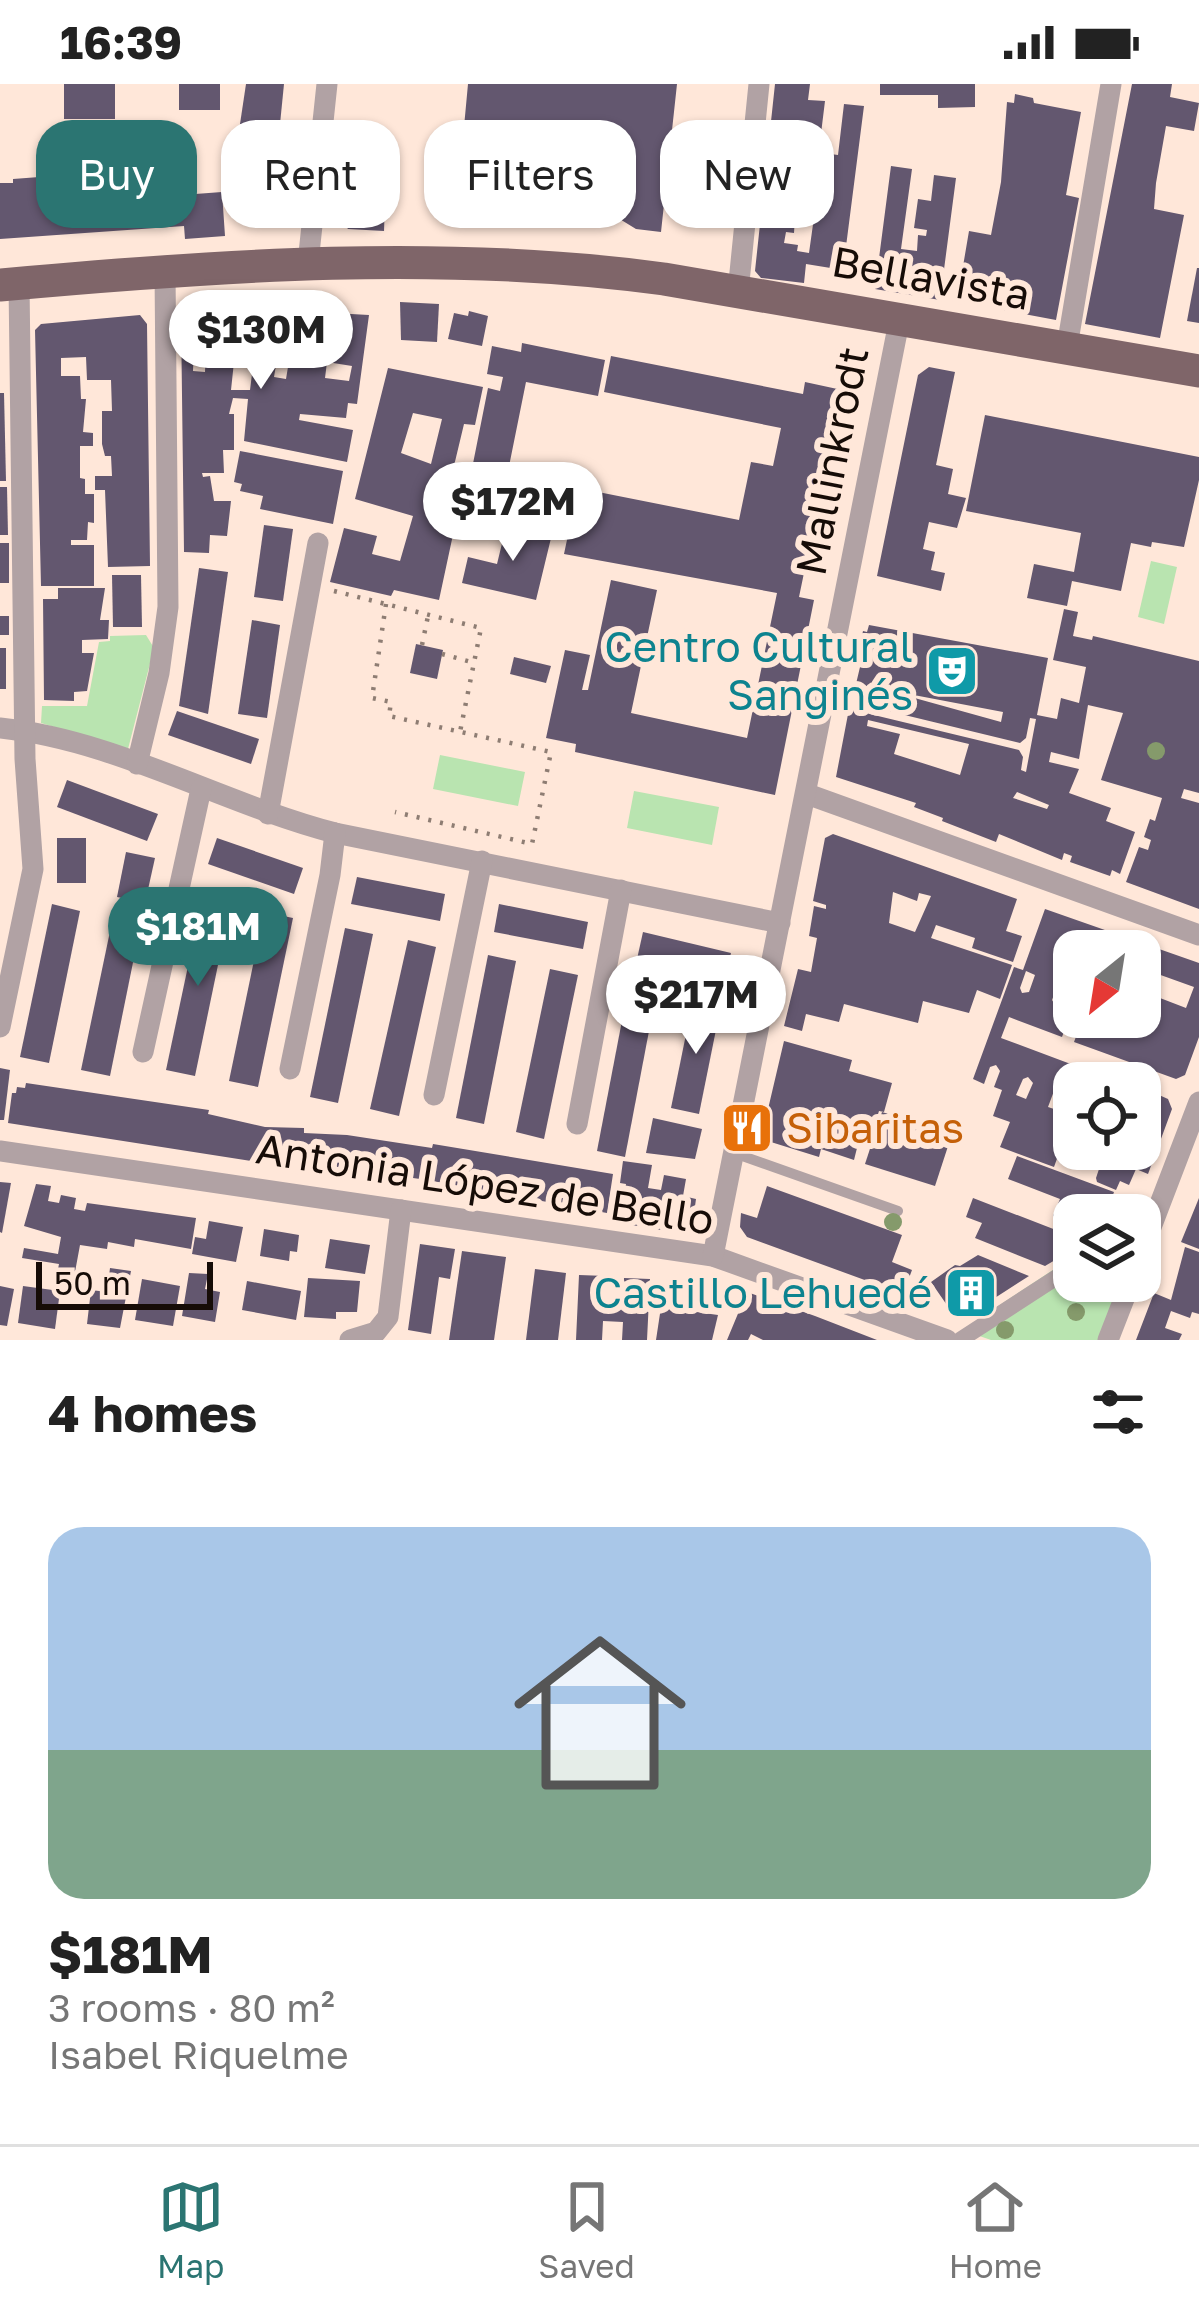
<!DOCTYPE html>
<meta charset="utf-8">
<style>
:root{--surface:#fff;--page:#f2f2f2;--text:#222;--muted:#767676;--line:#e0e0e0;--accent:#2b7572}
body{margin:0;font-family:"Golos Text",sans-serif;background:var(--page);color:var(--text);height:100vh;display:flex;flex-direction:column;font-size:45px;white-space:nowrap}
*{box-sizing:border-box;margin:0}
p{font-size:39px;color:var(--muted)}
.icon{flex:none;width:66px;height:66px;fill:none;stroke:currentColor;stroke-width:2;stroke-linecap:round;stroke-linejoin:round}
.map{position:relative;height:1256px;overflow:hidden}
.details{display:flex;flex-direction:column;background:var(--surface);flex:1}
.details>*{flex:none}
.guide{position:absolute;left:36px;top:36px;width:1128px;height:108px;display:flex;gap:24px}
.needle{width:78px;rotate:210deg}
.buttons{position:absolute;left:1053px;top:846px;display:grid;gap:24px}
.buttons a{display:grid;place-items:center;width:108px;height:108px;border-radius:24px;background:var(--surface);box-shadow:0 3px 9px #0004;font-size:60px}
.scale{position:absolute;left:36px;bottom:30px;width:177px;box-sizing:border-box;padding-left:12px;border:6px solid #160c07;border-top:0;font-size:33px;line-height:42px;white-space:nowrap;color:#160c07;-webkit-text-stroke:9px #ffe7d9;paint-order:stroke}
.price{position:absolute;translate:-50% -102px;padding:0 27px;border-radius:42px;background:#fff;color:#222;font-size:39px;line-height:78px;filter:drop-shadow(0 3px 6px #0008)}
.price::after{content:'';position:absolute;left:50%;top:72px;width:36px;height:27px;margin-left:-18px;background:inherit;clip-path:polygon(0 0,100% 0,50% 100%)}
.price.on{background:var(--accent);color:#fff}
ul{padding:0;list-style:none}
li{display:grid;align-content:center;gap:24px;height:636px;padding:0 48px}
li+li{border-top:3px solid var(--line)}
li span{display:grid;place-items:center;height:372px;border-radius:36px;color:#555}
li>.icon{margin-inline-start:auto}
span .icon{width:216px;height:216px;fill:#fffc;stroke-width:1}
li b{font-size:51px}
h2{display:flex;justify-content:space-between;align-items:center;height:144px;padding:0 48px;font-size:51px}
.pill{padding:0 42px;border-radius:36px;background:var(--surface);box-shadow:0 3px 9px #0004;font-size:42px;line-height:108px}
.pill.on{background:var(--accent);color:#fff}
.status{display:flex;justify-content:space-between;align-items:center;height:84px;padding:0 60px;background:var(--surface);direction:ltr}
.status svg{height:33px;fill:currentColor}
.menu{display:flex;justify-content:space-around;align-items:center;height:168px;border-top:3px solid var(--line);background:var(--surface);font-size:33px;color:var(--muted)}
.menu a{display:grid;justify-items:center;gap:6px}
.menu .on{color:var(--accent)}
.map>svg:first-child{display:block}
.green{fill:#b9e4b0}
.building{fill:#63576f;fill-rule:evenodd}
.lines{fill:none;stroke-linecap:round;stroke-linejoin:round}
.path{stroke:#8e7d73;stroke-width:4.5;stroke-dasharray:3 9;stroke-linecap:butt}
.service{stroke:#b1a2a4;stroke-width:10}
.pedestrian{stroke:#b1a2a4;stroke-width:16}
.minor{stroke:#b1a2a4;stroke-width:21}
.primary{stroke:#7f6569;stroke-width:33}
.tree{fill:#859a6b}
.labels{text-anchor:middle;stroke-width:12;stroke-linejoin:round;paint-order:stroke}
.street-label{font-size:42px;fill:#160c07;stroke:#ffe7d9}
.culture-label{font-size:42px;fill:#0d838f;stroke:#ffe7d9;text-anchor:end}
.food-label{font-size:42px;fill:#c56008;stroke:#ffe7d9;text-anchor:start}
</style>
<div class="status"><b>16:39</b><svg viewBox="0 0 49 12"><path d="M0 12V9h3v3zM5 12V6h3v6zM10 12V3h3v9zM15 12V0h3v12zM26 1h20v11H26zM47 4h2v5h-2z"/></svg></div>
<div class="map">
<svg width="1199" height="1256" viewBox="0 0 1199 1256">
<rect width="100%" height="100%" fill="#ffe7d9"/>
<g class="green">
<polygon points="1151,477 1177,483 1164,540 1138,533"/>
<polygon points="146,551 154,564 128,665 41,639 42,622 87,622 99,558 110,557 110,552"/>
<polygon points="440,671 525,688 518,722 433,705"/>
<polygon points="634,707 719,723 712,761 627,744"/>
<polygon points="1074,1172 1074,1197 1124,1197 1100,1256 991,1256 962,1246"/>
</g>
<g class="building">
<rect x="64" y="0" width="51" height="35"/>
<rect x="179" y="0" width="41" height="26"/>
<polygon points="246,0 284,0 280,40 240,40"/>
<polygon points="468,0 677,0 661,148 636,145 592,118 581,103 560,101 557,123 457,118"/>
<polygon points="775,0 810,0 808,16 825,17 818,74 809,73 808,79 817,81 816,106 797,104 796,111 789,110 787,119 813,122 812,135 795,133 794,149 786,148 784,159 798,161 797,167 809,169 823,69 838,71 844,20 864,22 843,186 806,180 804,199 761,194 755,187"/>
<polygon points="880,0 975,0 975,23 938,24 938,11 880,11"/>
<polygon points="1132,0 1172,0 1170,13 1199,19 1194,47 1166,42 1156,99 1154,125 1184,131 1160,254 1085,240"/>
<polygon points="1015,10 1033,14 1034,19 1081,28 1066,111 1079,114 1056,236 1002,226 1006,208 960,200 969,147 991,151 1001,98 1007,18 1014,19"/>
<polygon points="344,82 386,84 384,147 348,145 341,136"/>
<polygon points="891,82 912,85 901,165 917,167 918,151 926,152 927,146 914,144 918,115 931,117 934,91 956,94 940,216 875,205"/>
<polygon points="171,83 172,102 182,101 182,111 222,108 225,152 185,155 184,142 0,155 0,99 13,99 13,95"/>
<polygon points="1197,184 1199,184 1199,239 1187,237"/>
<path d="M318,216l-3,22 7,2 11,-11 36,2 -12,89 -9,-1 -2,15 -46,-4 -1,6 54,10 -6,32 -103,-21 4,-42 -15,-1 -4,16h5v36h-11l1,23h-22l1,4 7,-1 4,25h17l-4,35 -17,-1 -1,18 -25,-1 -3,-236 7,-8zM280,257l12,2 -6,36 -12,-2zM256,258l-6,48h-19l5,-47zM194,262h12l-1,26 -12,-1zM327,278l25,4 -3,15 -24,-3z"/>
<polygon points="400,218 439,220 437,258 401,256"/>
<polygon points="469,227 488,232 482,262 448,255 454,229 468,232"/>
<polygon points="140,231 147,240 150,482 108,483 105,406 95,406 95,392 112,392 111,372 105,372 102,360 102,327 112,327 111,296 87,296 86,273 61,274 61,292 80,292 81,315 86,315 83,348 93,349 93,362 80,362 80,394 85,395 85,410 94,410 94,439 88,438 87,456 71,456 71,461 94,461 94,502 41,502 35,246 41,240"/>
<polygon points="522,259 605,276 598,312 526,298 498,437 463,430 488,304 500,307 503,293 487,290 492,262 521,268"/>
<polygon points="611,272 803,310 805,298 842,306 799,513 814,516 775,711 575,668 576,660 546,654 565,566 590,571 582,606 588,606 611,496 657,506 631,629 747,654 777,509 564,470 578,404 739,436 751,378 773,382 781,344 604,308"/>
<polygon points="929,283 955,288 936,381 953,385 948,410 966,414 957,444 929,438 923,465 935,468 931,486 945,489 941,507 877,492 918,291"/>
<path d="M388,284l95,19 -8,38 -11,-1 -11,46 6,1 -11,42 9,3 -18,84 -45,-10 -3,6 -61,-14 14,-54 33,8 -5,18 28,7 13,-45 -58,-17zM413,329l29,6 -11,45 -30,-11z"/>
<polygon points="0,309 4,309 6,397 0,397"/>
<polygon points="985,331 1199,373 1199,396 1184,463 1152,458 1151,463 1131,459 1121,507 1072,497 1067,522 1027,514 1034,480 1074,488 1081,449 966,427"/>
<polygon points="240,367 343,387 333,440 260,425 263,412 240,407 242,400 234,398"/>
<polygon points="0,403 7,403 8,451 0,451"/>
<polygon points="507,439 552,450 536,516 462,499 468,473 497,480"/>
<polygon points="264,441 293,445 283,517 254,513"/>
<rect x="0" y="459" width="9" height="40"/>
<polygon points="199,484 228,488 208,630 179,622"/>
<polygon points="112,491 141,491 142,543 113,543"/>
<polygon points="58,504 105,504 100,536 109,536 108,555 82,556 82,569 94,569 87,607 74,608 74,617 44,616 43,515 58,515"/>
<path d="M1064,525l14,3 -5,24 19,4 1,-4 106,25v132l-15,-4 -3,9 18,5v106l-73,-27 13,-35 9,3 3,-10 -7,-3 6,-18 5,2 7,-23 -61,-18 22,-67 -35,-8 -9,54 -28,-7 -2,10 30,7 -10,24 42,15 -5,13 29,11 -15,42 -8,-4 -2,6 -40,-14 2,-6 -8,-3 -2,7 -63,-26 -3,8 -54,-21 1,-3 -29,-11 2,-4 -80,-26 13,-68 170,41 4,7 -2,13 5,2 10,-53 -6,-1 -4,20 -6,5 -169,-41 4,-15 56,10 90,25 2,-10 -147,-28 8,-34 -5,-1 4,-18 4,1 2,-7 179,33 -11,57 20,4 4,-21 18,5 7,-36 -33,-7zM868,636l101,24 -9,31 -66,-21 6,-20 -33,-8zM1017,708l32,13 -2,4 -34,-11z"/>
<rect x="0" y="532" width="9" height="19"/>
<polygon points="252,536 280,541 267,634 238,630"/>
<polygon points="416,560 443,566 437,595 410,589"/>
<rect x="0" y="564" width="6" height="41"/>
<polygon points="514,573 551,582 546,599 510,590"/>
<polygon points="177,627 259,655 251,680 168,651"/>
<polygon points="67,696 158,730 147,757 57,723"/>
<path d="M833,750l184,65 -11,32 16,5 -9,26 -41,-14 3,-10 -39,-13 -5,13 81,27 -12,34 -23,-9 -8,23 -46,-12 -5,22 -74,-19 -5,18 -33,-8 -4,17 -18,-5 14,-57 13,3 6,-34 -8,-2 5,-30 12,3v-4l-13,-4 12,-63zM893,808l24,9 2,-8 12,3 -16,36 -26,-9z"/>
<rect x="57" y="754" width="29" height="45"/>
<polygon points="217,754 303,784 294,810 208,780"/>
<polygon points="126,768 155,774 145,819 117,813"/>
<polygon points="357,793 445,810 440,837 351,820"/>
<polygon points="202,816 230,823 195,992 166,986"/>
<polygon points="52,820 80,827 49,979 20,973"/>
<polygon points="499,820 588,838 583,865 494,848"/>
<path d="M1045,825l154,54v74l-14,38 -9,4 -102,-37 7,-19 -12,-5 -7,19 -53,-20 -8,21 115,43 2,-5 17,7h-61v63l-11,-4 -9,25 -54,-20 10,-25 -17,-6 9,-26 -8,-3 6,-16 -4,-6 -6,2 -6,17 -11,-5 41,-112 9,3zM1074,867h66v66h-12l-4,10 -7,1v-11h-43zM1026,887l9,4 -6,17 -7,1 -2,-5zM1155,889l39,14 -8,21 -39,-15zM1058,900l10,3 -6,17 -7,1 -3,-5zM1028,993l5,6 -7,16 -10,-4 7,-16zM1059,1005l4,5 -6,16 -9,-3 6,-16z"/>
<polygon points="264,828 293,834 258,1003 229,997"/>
<polygon points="113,833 141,839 110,992 81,986"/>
<polygon points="345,844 373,850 338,1019 310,1013"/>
<polygon points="643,848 731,869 725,895 637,875"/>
<polygon points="408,856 436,863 399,1032 370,1025"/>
<polygon points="488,871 516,877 484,1040 456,1034"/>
<polygon points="550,885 578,891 544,1055 516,1048"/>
<polygon points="629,900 657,905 625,1073 597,1067"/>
<polygon points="693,916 721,921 699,1030 671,1024"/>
<polygon points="784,957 852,976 849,987 892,999 884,1028 879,1027 870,1055 860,1052 854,1076 821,1065 819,1073 761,1055"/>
<polygon points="0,984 10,986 4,1036 0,1036"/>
<polygon points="26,999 209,1026 208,1030 265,1043 304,1044 304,1049 347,1051 432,1064 433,1060 613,1090 607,1129 427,1096 259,1072 258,1078 8,1039 12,1009 16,1009 17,1003 25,1004"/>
<polygon points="1140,1000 1160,1008 1159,1011 1168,1015 1172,1025 1148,1090 1136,1085 1129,1101 1120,1097 1116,1106 1097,1098 1096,1094 1101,1079 1109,1081 1111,1076 1083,1065 1140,1065"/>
<polygon points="882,1028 952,1050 935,1102 865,1080"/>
<polygon points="653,1034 702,1045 695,1075 646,1069"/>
<polygon points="1017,1072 1114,1108 1106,1131 1074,1131 1074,1139 1053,1132 1060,1115 1008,1095"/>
<polygon points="623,1077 652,1081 648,1104 661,1106 664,1091 686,1095 683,1112 696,1115 691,1151 632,1141 634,1129 622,1127 626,1100 620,1099"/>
<polygon points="0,1098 11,1099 2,1149 0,1148"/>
<polygon points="36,1100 51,1102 48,1117 59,1119 61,1111 76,1114 74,1125 85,1127 87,1119 196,1134 191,1165 135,1155 134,1163 108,1158 107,1165 80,1161 75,1188 58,1185 59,1180 22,1174 24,1164 58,1170 61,1153 24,1142"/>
<polygon points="767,1102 902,1151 892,1178 912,1186 903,1210 747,1153 740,1143 741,1129 757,1134"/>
<polygon points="973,1114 1074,1153 1067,1169 1045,1182 975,1154 982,1139 966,1133"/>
<polygon points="1199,1114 1199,1165 1181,1158"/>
<polygon points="209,1137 243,1143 236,1178 192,1170 195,1153 206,1155"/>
<polygon points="264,1145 299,1151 297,1168 290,1167 289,1177 260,1172"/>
<polygon points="330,1155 370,1161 365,1190 325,1184"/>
<polygon points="420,1160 455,1165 450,1195 439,1193 431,1250 408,1246"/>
<polygon points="1185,1163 1199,1168 1199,1230 1192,1228 1190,1234 1171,1227 1165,1244 1182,1250 1179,1256 1136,1256 1154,1209 1171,1216"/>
<polygon points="462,1167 506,1173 494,1256 449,1256"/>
<polygon points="978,1171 1029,1192 970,1230 960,1221 951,1227 931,1198 955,1181 960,1182"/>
<polygon points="110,1184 131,1187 120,1244 87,1240 91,1206 107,1208"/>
<polygon points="535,1185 566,1189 558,1256 526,1256"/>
<polygon points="189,1189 208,1190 205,1205 220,1208 215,1238 182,1232"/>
<polygon points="579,1191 606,1192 605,1224 623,1225 624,1194 650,1195 647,1256 622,1256 623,1238 603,1237 602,1256 576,1256"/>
<polygon points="308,1194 360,1197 357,1228 336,1228 336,1235 304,1233"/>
<polygon points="142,1195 180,1202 173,1242 135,1236"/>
<polygon points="247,1197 301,1207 296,1236 242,1226"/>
<polygon points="0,1202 14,1205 7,1242 0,1241"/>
<polygon points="23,1202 60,1207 55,1245 18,1239"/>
<polygon points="747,1208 815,1232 877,1256 763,1256 751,1250 748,1256 727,1256"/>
<polygon points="661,1223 718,1231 712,1256 656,1256"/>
</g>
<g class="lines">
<g class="path">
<polyline points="334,507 481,544 460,648"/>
<polyline points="386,520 372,614 391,618 389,632 551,668 532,760 395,728"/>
<polyline points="422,561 428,532"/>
<polyline points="442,570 475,579"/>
</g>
<polyline class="service" points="734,1069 898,1127"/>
<polyline class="pedestrian" points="960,1256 1074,1182"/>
<g class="minor">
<polyline points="308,179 327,0"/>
<polyline points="738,208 759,0"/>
<polyline points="1067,263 1111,0"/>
<path d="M0,644c116,12 223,76 335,105l445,90"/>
<polyline points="137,680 159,589 168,523 165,187"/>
<polyline points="807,710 1199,851"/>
<polyline points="268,730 318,459"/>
<polyline points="0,943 33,785 25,675 19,199"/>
<polyline points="143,968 201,705"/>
<polyline points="290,985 330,791 335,749"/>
<polyline points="434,1011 482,777"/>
<polyline points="577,1040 621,806"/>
<polyline points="0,1067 713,1172 947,1256"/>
<polyline points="713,1172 900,233"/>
<polyline points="1140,1172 1199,1018"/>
<polyline points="350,1256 376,1248 388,1233 401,1126"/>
<polyline points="1108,1256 1131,1197"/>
</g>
<path class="primary" d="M0,201c220,-20 444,-36 664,-6l535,92"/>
</g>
<g class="tree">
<circle cx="1156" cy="667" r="9"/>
<circle cx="893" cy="1138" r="9"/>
<circle cx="1076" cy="1228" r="9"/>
<circle cx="1005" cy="1246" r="9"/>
</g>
<defs>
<g id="theatre-square" transform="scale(2.7)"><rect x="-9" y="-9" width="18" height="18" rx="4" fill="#0f9aa8" stroke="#ffe7d9"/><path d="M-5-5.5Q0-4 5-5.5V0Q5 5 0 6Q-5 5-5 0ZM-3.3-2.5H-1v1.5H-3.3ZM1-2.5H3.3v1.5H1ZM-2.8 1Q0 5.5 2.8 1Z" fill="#fff"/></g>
<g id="restaurant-square" transform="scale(2.7)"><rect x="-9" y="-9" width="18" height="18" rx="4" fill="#e8710a" stroke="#ffe7d9"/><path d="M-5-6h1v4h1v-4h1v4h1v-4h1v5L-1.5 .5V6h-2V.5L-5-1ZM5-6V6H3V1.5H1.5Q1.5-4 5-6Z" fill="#fff"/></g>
<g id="building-square" transform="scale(2.7)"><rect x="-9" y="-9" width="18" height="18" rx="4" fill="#0f9aa8" stroke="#ffe7d9"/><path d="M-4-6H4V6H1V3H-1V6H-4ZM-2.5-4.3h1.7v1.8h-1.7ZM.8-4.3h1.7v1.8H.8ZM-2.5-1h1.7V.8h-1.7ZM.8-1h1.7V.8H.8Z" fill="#fff"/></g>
</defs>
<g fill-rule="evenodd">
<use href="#theatre-square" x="952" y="587"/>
<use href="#restaurant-square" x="747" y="1044"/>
<use href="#building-square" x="971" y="1209"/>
</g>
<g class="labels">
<g class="street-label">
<text transform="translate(931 194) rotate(10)" y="15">Bellavista</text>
<text transform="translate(832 377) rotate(-79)" y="15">Mallinkrodt</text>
<text transform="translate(485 1100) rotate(9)" y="15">Antonia López de Bello</text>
</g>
<g class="culture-label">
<text x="913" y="578">Centro Cultural<tspan x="913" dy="48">Sanginés</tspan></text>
<text x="932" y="1224">Castillo Lehuedé</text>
</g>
<g class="food-label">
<text x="786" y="1059">Sibaritas</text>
</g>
</g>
</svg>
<div class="buttons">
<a><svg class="needle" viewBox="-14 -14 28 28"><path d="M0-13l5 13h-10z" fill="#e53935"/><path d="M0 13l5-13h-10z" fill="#767676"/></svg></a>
<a><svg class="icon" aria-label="locate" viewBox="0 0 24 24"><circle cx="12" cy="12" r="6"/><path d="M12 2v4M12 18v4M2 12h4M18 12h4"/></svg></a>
<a><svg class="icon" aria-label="layers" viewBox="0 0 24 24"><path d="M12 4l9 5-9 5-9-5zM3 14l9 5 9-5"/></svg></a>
</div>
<div class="scale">50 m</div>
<b class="price" style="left:261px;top:308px">$130M</b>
<b class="price" style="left:513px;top:480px">$172M</b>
<b class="price on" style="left:198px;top:905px">$181M</b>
<b class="price" style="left:696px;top:973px">$217M</b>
<div class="guide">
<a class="pill on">Buy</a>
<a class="pill">Rent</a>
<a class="pill">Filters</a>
<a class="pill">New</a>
</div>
</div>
<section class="details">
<h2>4 homes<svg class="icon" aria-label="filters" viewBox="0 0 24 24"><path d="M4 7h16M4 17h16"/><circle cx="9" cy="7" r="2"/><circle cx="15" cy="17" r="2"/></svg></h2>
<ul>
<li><span style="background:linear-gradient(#a9c7e8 60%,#7fa58c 0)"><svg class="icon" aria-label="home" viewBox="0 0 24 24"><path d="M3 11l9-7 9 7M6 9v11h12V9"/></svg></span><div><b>$181M</b><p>3 rooms · 80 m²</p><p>Isabel Riquelme</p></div></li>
</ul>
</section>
<nav class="menu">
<a class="on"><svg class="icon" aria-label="map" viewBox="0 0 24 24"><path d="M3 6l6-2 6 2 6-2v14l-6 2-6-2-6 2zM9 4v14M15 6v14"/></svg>Map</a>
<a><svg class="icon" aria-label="saved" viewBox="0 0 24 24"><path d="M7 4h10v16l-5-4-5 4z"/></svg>Saved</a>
<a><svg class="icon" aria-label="home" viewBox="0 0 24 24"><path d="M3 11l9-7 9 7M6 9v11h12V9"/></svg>Home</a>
</nav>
